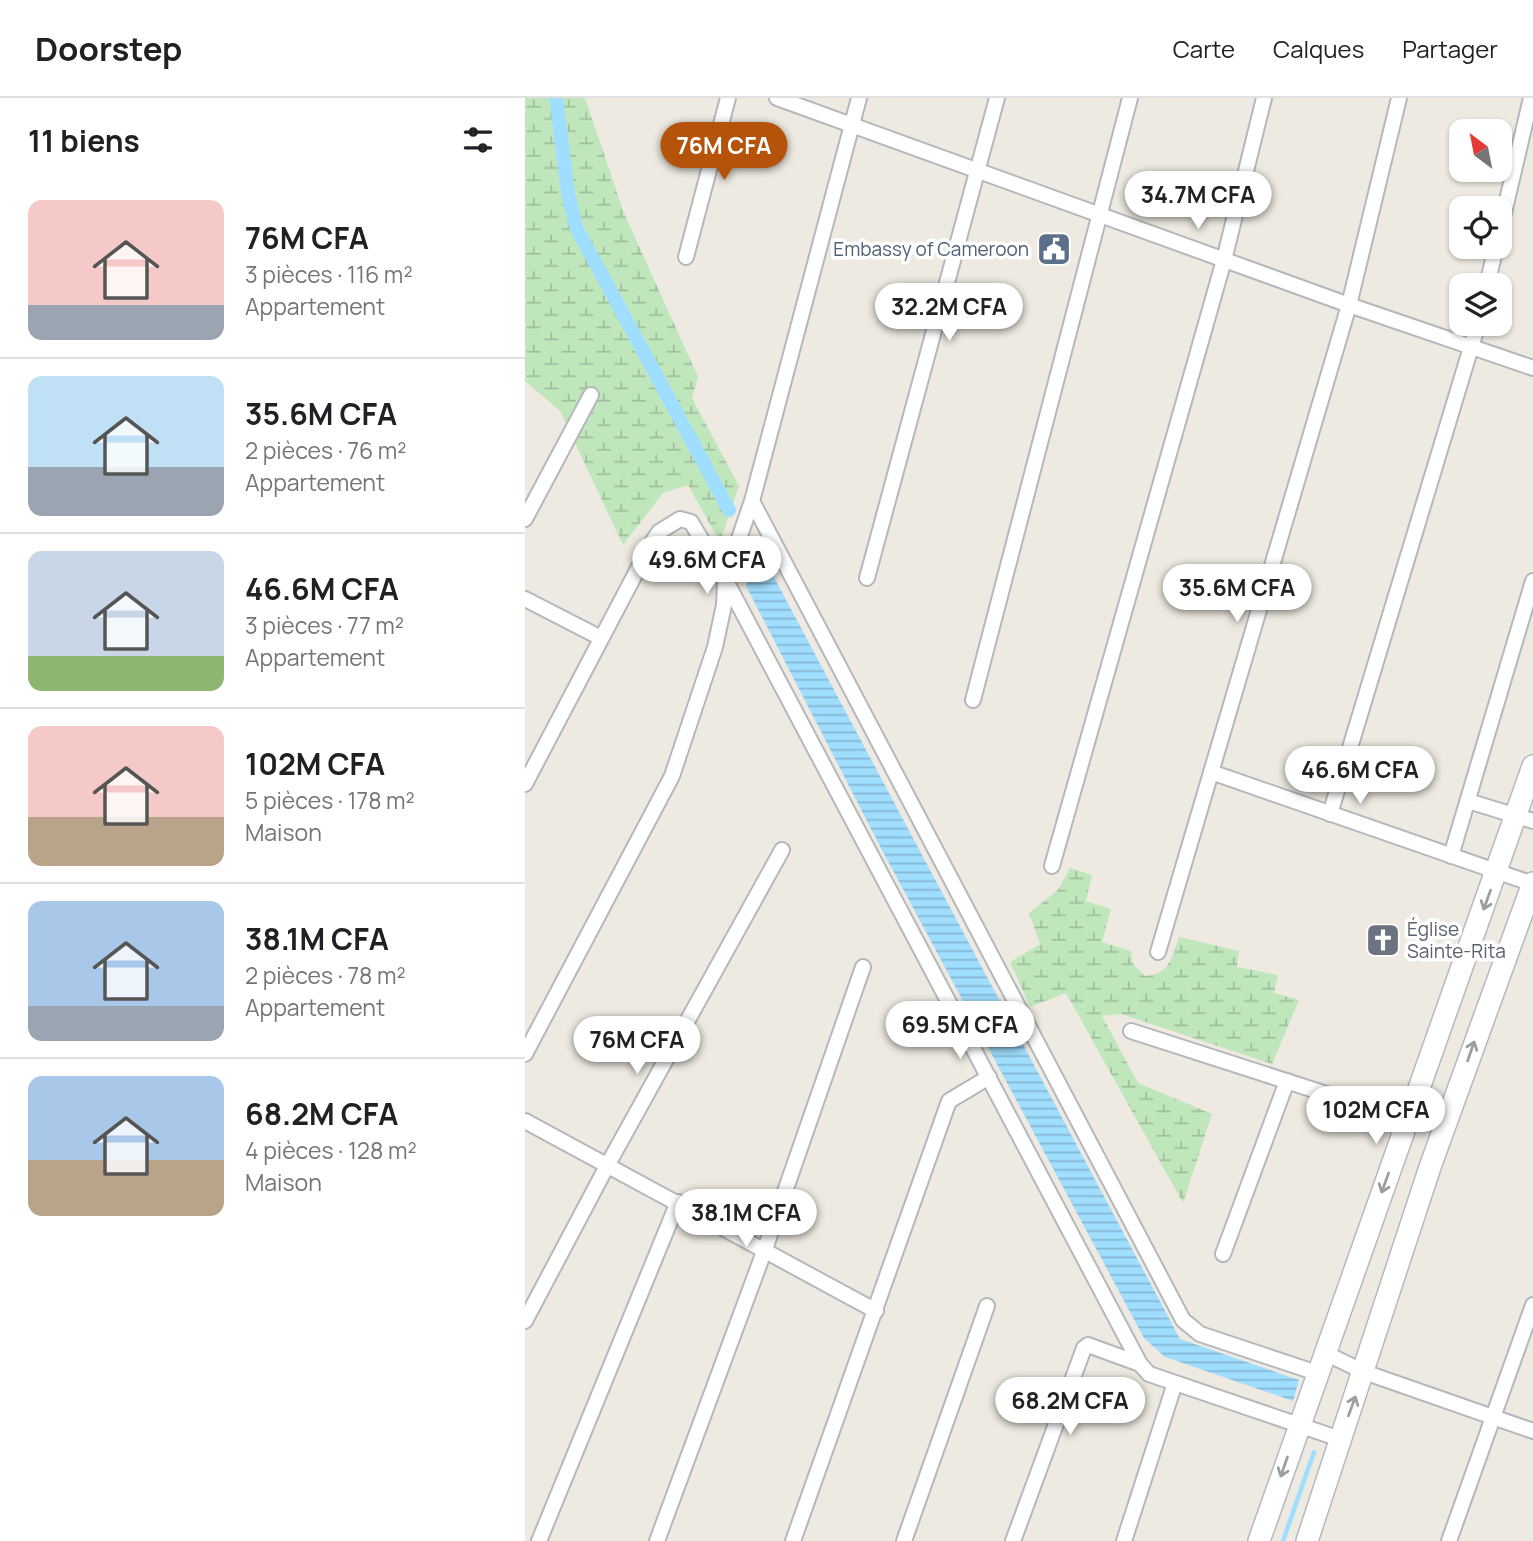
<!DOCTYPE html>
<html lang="fr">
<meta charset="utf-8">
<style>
:root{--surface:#fff;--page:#f6f6f6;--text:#202124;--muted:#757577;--line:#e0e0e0;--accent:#b45309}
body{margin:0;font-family:Manrope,sans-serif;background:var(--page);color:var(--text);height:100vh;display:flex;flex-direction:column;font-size:26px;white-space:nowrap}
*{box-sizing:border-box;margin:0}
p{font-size:23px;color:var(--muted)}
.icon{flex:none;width:38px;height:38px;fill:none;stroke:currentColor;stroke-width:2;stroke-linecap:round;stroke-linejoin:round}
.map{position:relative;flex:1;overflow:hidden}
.drawer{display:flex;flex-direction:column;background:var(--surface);width:525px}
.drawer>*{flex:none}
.needle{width:46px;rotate:328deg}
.fabs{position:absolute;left:924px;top:21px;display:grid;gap:14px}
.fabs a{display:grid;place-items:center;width:63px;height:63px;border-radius:14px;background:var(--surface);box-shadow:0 2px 5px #0004;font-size:35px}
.price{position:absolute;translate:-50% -60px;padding:0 16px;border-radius:24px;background:#fff;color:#222;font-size:23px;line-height:46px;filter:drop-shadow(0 2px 4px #0008)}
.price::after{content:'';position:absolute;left:50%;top:42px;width:21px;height:16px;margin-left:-10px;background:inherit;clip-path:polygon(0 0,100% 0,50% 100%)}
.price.active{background:var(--accent);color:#fff}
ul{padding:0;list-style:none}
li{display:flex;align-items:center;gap:21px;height:175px;padding:0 28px}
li+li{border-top:2px solid var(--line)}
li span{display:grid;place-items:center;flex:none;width:196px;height:140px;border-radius:14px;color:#555}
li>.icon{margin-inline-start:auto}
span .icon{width:84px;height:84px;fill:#fffc;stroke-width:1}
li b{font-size:30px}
h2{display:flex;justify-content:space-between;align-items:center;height:84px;padding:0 28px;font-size:30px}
header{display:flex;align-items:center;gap:42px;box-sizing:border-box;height:98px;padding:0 35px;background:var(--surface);border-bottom:2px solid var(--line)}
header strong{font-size:33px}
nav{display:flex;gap:38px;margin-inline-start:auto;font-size:24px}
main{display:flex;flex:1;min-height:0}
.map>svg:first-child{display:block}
.wetland{fill:url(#wetland-marsh)}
.water{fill:url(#water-rules)}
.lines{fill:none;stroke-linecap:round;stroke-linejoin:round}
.stream{stroke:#a0deff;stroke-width:4.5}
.canal{stroke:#a0deff;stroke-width:14}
.street-casing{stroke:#b4b8bd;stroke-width:18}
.secondary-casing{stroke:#b5b9bf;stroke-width:24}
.street{stroke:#fff;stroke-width:14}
.secondary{stroke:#fff;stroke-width:21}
.oneway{stroke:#9c9fa1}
.labels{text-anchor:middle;stroke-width:7;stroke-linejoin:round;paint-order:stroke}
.service-label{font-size:19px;fill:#4e5e75;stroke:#fff;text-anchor:end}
.worship-label{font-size:19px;fill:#5b616d;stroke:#fff;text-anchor:start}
</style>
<header>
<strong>Doorstep</strong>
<nav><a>Carte</a><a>Calques</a><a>Partager</a></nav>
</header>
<main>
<section class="drawer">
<h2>11 biens<svg class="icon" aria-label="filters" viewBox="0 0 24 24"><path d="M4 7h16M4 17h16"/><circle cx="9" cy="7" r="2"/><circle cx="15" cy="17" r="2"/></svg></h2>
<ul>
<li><span style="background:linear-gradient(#f6c9c9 75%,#9aa5b1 0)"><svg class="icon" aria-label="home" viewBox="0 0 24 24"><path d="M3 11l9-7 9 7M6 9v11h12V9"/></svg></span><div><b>76M CFA</b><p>3 pièces · 116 m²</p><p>Appartement</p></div></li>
<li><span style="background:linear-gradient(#bfe0f5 65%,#9aa5b1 0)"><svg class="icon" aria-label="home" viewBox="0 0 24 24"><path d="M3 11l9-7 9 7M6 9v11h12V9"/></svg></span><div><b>35.6M CFA</b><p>2 pièces · 76 m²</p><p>Appartement</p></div></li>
<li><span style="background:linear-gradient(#c9d6e8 75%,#8fb573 0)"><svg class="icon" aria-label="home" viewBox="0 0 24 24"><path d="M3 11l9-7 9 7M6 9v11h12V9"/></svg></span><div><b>46.6M CFA</b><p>3 pièces · 77 m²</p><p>Appartement</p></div></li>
<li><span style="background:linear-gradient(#f6c9c9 65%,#b9a48a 0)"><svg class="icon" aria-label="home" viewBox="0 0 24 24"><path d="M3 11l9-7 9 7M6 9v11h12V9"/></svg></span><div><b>102M CFA</b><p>5 pièces · 178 m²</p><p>Maison</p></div></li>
<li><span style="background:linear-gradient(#a9c7e8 75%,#9aa5b1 0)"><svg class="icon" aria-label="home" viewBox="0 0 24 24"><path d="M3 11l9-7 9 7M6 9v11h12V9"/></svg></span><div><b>38.1M CFA</b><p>2 pièces · 78 m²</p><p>Appartement</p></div></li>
<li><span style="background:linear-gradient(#a9c7e8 60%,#b9a48a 0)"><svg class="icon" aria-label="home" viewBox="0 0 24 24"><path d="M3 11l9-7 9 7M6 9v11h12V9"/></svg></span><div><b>68.2M CFA</b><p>4 pièces · 128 m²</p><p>Maison</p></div></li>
</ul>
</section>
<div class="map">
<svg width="1008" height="1443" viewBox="0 0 1008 1443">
<defs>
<pattern id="wetland-marsh" width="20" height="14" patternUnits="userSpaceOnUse" patternTransform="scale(1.75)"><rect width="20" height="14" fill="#c0e7bc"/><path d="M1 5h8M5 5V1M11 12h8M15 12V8" fill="none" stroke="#9fbe9c"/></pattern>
<pattern id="water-rules" width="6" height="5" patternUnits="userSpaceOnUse" patternTransform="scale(1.75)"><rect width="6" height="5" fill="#a0deff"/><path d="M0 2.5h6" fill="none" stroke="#85b7d2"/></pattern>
</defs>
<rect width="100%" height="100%" fill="#eeeae1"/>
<g class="wetland">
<polygon points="0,0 60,0 99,115 173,279 167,300 214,388 195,444 163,387 138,395 98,447 35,313 0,283"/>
<path d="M545,770l22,7 -6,26 25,8 -9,33 29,9 2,13 12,12c24,-1 27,-19 34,-39l60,14 -2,16 41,8 -4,18 25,7 -27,64 -151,-50 -19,2 36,67 74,31 -29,89 -117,-210 -36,14 -20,-45 30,-18 -11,-31 29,-23z"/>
</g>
<polygon class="water" points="235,453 655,1241 774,1282 768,1303 640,1259 619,1240 357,752 221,488"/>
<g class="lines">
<polyline class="stream" points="758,1443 789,1354"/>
<polyline class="canal" points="31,0 43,95 51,129 204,412"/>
<g class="street-casing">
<g id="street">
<polyline points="252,0 824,207 1008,270"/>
<polyline points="975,132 1006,0"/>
<polyline points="161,159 203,0"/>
<polyline points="962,187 971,149"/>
<polyline points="227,403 658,1222 675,1236 792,1275"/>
<polyline points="0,421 66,297"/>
<polyline points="342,480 472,0"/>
<polyline points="0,501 76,540"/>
<polyline points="448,602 605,0"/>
<polyline points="686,674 1008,786"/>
<polyline points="0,686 126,446 134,434 155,421 166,424 200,481 615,1266 624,1276 815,1341"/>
<polyline points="943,703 1008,723"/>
<polyline points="805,716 953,226"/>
<polyline points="926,758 1008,483"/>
<polyline points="527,768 699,162 739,0"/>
<polyline points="633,854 824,207 874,0"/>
<polyline points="606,933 882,1022"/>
<polyline points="0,956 147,678 190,549 199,507 200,481 227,403 334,0"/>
<polyline points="0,1023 351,1213"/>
<polyline points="698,1156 762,983"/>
<polyline points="0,1223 82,1068 257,752"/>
<polyline points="800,1255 839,1274 1008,1333"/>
<polyline points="14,1443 153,1104"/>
<polyline points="132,1443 240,1151 338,869"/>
<polyline points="268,1443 424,1003 464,979"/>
<polyline points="379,1443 462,1208"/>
<polyline points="488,1443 559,1250 563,1247 615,1266"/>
<polyline points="599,1443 650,1285"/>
<polyline points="924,1443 1008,1207"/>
</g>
</g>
<g class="secondary-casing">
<g id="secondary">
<polyline points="734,1443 1008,668"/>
<polyline points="782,1443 905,1069 1008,785"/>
</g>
</g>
<use href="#street" class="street"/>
<use href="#secondary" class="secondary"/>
</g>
<defs><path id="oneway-shaft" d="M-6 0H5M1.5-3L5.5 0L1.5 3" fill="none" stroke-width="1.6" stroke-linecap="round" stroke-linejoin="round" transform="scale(1.75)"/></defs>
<g class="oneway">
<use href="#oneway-shaft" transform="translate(962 802) rotate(110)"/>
<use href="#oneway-shaft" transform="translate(946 953) rotate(-71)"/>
<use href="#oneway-shaft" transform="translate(860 1085) rotate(110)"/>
<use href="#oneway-shaft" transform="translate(827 1308) rotate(-70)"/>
<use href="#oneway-shaft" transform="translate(759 1369) rotate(109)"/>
</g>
<defs>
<g id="civic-square" transform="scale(1.75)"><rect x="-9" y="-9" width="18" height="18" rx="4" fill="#5c6f8a" stroke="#fff"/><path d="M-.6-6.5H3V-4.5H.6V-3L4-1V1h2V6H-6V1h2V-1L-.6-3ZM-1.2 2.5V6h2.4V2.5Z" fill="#fff"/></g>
<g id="church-square" transform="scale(1.75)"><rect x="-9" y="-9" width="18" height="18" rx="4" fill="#6b7280" stroke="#fff"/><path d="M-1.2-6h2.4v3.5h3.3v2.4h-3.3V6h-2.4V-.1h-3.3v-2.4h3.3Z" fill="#fff"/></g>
</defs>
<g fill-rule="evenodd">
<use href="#civic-square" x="529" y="151"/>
<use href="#church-square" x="858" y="842"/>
</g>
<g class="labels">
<g class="service-label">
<text x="504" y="158">Embassy of Cameroon</text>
</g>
<g class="worship-label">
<text x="882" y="838">Église<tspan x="882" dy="22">Sainte-Rita</tspan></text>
</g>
</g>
</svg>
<div class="fabs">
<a><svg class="needle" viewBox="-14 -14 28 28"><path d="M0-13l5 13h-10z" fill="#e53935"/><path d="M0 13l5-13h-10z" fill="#757577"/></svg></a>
<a><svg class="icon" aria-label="locate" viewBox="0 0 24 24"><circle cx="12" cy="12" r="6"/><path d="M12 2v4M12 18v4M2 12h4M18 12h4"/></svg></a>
<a><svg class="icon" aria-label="layers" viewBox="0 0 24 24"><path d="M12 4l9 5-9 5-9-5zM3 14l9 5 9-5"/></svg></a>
</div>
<b class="price active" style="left:199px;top:84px">76M CFA</b>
<b class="price" style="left:673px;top:133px">34.7M CFA</b>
<b class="price" style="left:424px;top:245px">32.2M CFA</b>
<b class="price" style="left:182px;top:498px">49.6M CFA</b>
<b class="price" style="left:712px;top:526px">35.6M CFA</b>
<b class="price" style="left:835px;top:708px">46.6M CFA</b>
<b class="price" style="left:435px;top:963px">69.5M CFA</b>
<b class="price" style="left:112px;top:978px">76M CFA</b>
<b class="price" style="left:851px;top:1048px">102M CFA</b>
<b class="price" style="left:221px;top:1151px">38.1M CFA</b>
<b class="price" style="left:545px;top:1339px">68.2M CFA</b>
</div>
</main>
